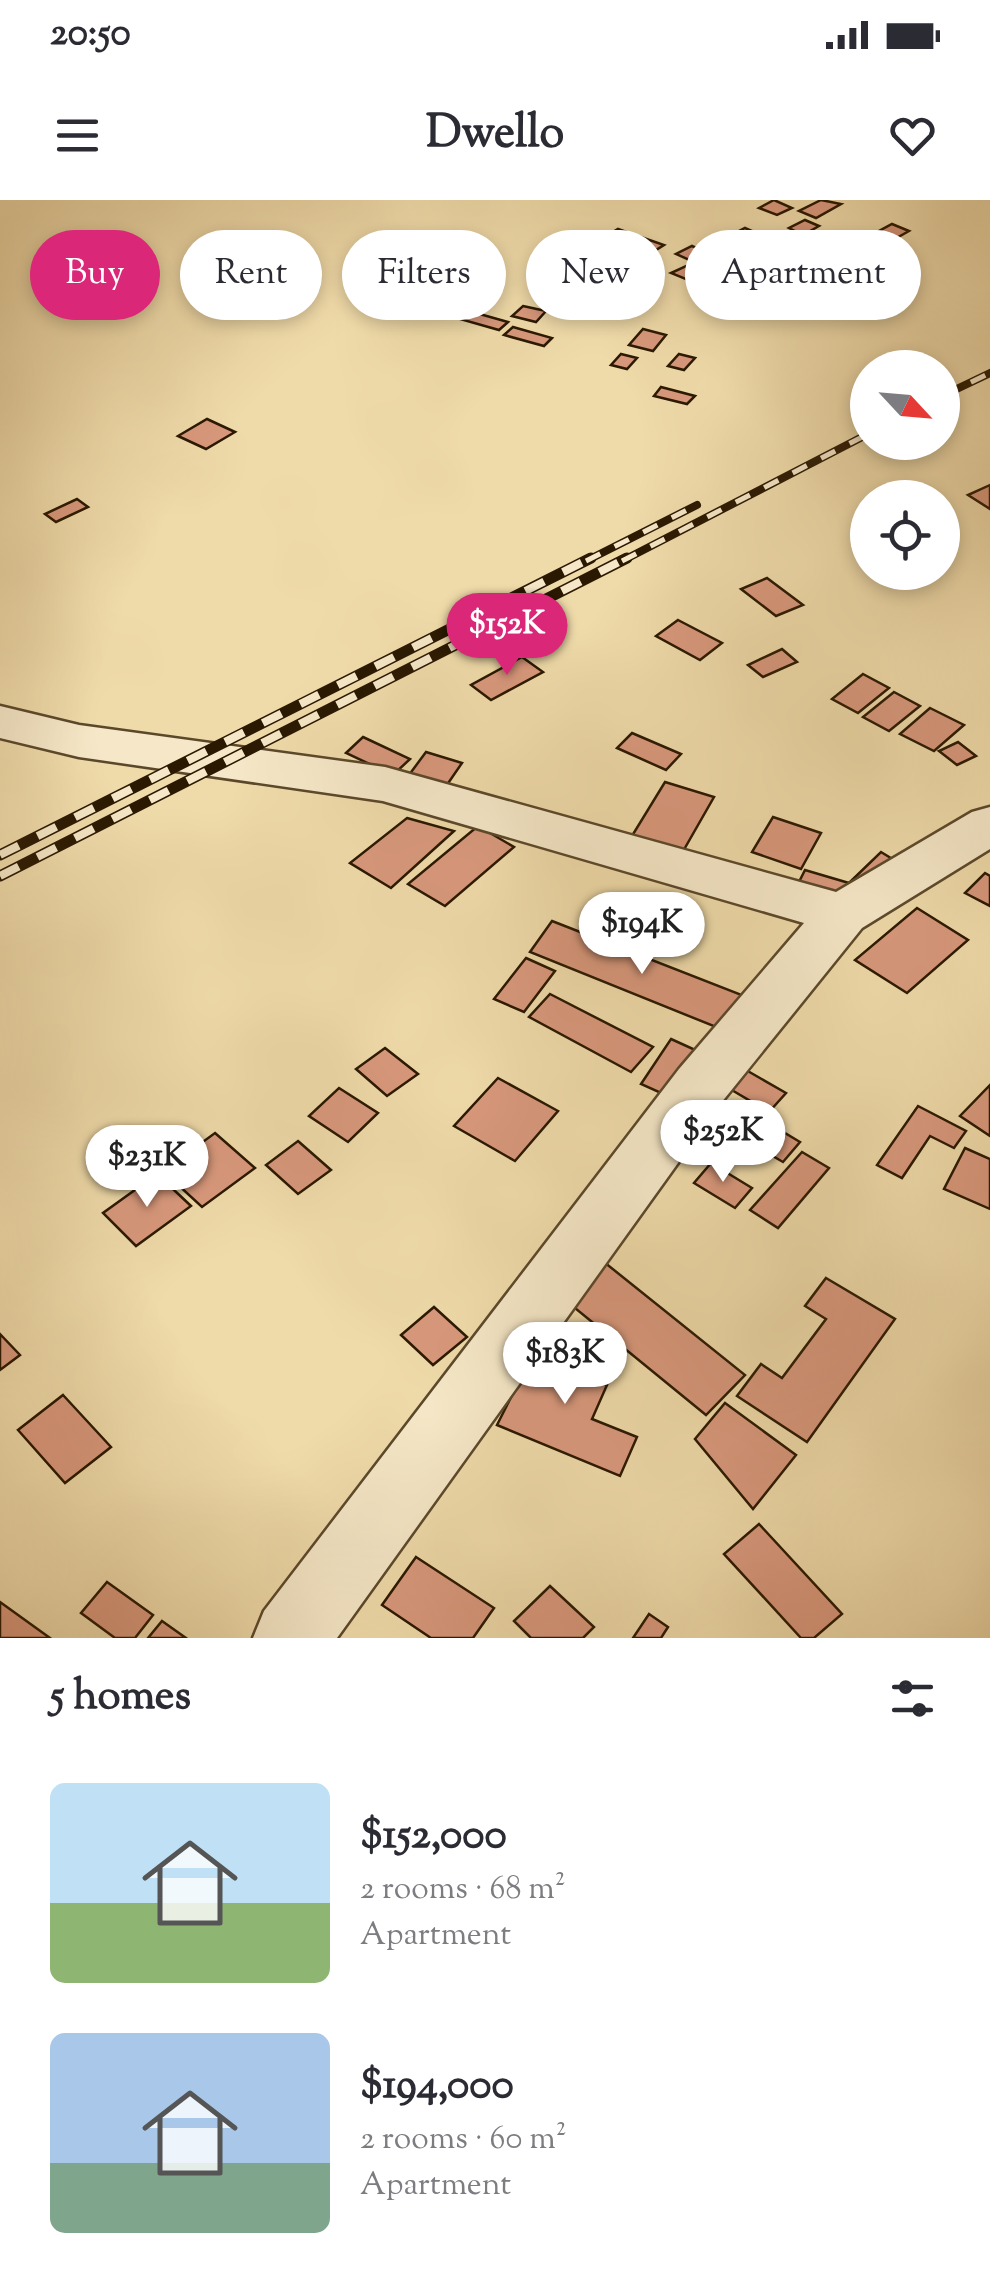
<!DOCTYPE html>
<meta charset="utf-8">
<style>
:root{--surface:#fff;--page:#f7f7f7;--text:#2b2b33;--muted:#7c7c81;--accent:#db2777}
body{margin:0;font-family:"Sorts Mill Goudy",serif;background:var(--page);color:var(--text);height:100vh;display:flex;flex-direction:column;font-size:38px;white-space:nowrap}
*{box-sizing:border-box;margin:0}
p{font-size:32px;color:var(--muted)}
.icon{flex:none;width:55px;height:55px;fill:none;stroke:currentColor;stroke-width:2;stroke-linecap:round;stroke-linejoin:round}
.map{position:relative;height:1438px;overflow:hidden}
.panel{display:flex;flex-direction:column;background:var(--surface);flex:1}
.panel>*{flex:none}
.hud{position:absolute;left:30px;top:30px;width:930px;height:90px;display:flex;gap:20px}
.needle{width:65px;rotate:116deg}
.controls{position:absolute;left:850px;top:150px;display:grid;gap:20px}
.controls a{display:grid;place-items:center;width:110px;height:110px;border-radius:50%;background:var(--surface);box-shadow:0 5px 15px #0003;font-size:50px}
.price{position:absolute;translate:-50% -85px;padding:0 22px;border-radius:35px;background:#fff;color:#222;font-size:32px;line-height:65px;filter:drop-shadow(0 2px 5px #0008)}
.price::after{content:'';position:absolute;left:50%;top:60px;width:30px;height:22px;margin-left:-15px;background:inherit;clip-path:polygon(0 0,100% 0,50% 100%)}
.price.active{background:var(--accent);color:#fff}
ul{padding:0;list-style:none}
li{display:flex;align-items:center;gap:30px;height:250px;padding:0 50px}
li span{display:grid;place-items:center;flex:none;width:280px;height:200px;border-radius:15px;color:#555}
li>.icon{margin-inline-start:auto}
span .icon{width:120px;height:120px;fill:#fffc;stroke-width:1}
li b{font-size:42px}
h2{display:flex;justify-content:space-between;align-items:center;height:120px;padding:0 50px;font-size:42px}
.chip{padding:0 35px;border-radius:45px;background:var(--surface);box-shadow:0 5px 15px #0003;font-size:35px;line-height:90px}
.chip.active{background:var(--accent);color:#fff}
.status{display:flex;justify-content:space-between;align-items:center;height:70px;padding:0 50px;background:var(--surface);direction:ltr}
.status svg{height:28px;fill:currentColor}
header{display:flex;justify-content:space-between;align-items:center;height:130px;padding:0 50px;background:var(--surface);font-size:45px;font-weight:800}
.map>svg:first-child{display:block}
.water{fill:#9abba6;stroke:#6d7a64;stroke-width:2.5}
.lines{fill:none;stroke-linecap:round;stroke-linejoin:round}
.shore{stroke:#626a54;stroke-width:2.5}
.building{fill:#d8987c;stroke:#2a1801;stroke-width:2.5}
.minor-casing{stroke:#5b482b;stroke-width:5}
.minor{fill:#f5e7c7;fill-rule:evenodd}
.rail-far1-casing{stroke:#2a1801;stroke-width:8}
.rail-casing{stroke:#2a1801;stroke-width:11}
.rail-far1{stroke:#f5e7c7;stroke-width:5;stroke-dasharray:16;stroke-linecap:butt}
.rail{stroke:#f5e7c7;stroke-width:8;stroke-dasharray:21;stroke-linecap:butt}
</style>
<div class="status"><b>20:50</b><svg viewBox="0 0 49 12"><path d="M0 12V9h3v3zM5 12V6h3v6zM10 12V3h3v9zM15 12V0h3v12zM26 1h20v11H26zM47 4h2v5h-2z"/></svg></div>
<header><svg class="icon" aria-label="menu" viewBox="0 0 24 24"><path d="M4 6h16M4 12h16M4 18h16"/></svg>Dwello<svg class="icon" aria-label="heart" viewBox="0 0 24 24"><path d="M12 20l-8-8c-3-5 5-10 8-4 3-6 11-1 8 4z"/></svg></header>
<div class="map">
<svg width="990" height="1438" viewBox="0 0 990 1438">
<rect width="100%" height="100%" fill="#efdaa9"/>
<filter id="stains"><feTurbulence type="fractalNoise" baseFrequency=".002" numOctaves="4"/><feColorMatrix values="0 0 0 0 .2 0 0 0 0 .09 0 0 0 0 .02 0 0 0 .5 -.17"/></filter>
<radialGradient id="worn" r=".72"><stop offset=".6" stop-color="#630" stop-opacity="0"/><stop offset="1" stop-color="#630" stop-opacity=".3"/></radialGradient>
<polygon class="water" points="419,33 432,36 465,57 410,76 369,57"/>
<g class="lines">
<polygon class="shore" points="419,43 437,50 438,56 410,65 395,59 396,52"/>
</g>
<g class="building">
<polygon points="774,0 792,8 777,15 759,8"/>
<polygon points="821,0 841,4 816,18 799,11"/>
<polygon points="805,20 819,26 803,35 789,28"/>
<polygon points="892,24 909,31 884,45 866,38"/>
<polygon points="745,28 761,35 726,53 710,46"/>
<polygon points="618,29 664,45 651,53 605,37"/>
<polygon points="762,38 791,50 777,58 749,45"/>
<polygon points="849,43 864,49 848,58 833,52"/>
<polygon points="692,46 719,58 703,66 676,54"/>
<polygon points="603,52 650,69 636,77 590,60"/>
<polygon points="590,65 613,73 600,81 578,72"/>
<polygon points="686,66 702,73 688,80 671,73"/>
<polygon points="715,76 743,89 726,97 699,85"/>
<polygon points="444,85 467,91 456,101 432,95"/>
<polygon points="523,106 546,111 536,122 512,116"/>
<polygon points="469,111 508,122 499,130 460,119"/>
<polygon points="513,127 552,138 544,146 504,135"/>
<polygon points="643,129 666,135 653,151 629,145"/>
<polygon points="621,154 637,158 627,169 611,165"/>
<polygon points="679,154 695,158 684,170 668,166"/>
<polygon points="661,187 695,196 687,204 654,196"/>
<polygon points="207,219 235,232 206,249 178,236"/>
<polygon points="990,285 990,309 968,295"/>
<polygon points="77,299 88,307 56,322 45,314"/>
<polygon points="767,378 803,405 776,416 741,389"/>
<polygon points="678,420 722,443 700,460 656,436"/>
<polygon points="782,449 797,462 763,477 748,465"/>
<polygon points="522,457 543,472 491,500 471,485"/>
<polygon points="863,474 889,488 858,513 832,499"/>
<polygon points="894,492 920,506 889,531 863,517"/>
<polygon points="930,508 964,525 934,551 900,534"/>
<polygon points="632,533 681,554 666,570 617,548"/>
<polygon points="363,537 410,559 393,575 346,553"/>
<polygon points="958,542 976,556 957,565 939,551"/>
<polygon points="426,552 462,563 440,595 403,583"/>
<polygon points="665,582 714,597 678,660 627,644"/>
<polygon points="773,617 821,633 801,669 752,652"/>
<polygon points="407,618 454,631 391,688 350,663"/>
<polygon points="478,626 514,647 445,706 408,684"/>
<polygon points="881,652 907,668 855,714 792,696 805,670 849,683"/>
<polygon points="985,673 990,676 990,706 965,693"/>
<polygon points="917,708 968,740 907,793 855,760"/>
<polygon points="552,721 752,799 731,833 530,752"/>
<polygon points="526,758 555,771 524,812 494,799"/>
<polygon points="550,794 653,847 631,872 529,817"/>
<polygon points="671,839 702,853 672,898 641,884"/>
<polygon points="385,848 418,874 387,896 356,869"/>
<polygon points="746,870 786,893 769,912 730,889"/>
<polygon points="498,878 558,911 515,961 454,926"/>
<polygon points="990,885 990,936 960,916"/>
<polygon points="339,888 378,913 348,942 309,916"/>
<polygon points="918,906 966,931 954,948 930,936 902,978 877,965"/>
<polygon points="760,918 800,942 783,962 742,938"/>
<polygon points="215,933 255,968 202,1007 163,971"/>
<polygon points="298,941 331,970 298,994 266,965"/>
<polygon points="965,948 990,959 990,1009 944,989"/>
<polygon points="802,952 829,968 778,1028 750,1010"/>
<polygon points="711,963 752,988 735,1008 694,983"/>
<polygon points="157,974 191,1006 136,1046 103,1013"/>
<polygon points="599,1058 745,1175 706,1215 559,1095"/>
<polygon points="826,1078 895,1119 807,1242 737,1196 761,1164 782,1178 826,1119 805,1106"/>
<polygon points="434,1107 467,1137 433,1165 401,1135"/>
<polygon points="546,1128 588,1144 574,1171 607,1185 592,1219 637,1237 620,1276 497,1225"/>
<polygon points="0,1134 20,1155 0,1170"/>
<polygon points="63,1195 111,1247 65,1283 18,1230"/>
<polygon points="725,1203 796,1255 753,1309 695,1239"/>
<polygon points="759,1324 842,1414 814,1438 801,1438 724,1354"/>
<polygon points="416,1357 494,1408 473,1438 431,1438 382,1405"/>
<polygon points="107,1382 153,1415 135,1438 115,1438 81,1413"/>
<polygon points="550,1386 594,1427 583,1438 531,1438 514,1421"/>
<polygon points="0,1402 50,1438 0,1438"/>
<polygon points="649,1414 668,1427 661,1438 633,1438"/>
<polygon points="162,1421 186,1438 148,1438"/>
</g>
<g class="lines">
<g class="minor-casing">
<polygon id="minor" points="0,506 79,525 385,567 836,692 972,612 990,607 990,649 862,728 721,903 337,1438 253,1438 264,1411 679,869 804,723 383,601 79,557 0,538"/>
</g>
<use href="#minor" class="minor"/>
<g class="rail-far1-casing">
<g id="rail-far1">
<polyline points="942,196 990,173"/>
<polyline points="586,361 697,305"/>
<polyline points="622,361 868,234"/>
</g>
</g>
<g class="rail-casing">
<g id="rail">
<polyline points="0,655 591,358"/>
<polyline points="0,676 627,358"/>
</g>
</g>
<use href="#rail-far1" class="rail-far1"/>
<use href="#rail" class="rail"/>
</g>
<rect width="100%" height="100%" filter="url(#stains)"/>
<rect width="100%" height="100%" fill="url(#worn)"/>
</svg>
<div class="controls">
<a><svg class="needle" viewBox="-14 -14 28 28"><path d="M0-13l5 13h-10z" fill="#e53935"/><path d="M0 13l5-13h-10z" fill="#7c7c81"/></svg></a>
<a><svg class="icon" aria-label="locate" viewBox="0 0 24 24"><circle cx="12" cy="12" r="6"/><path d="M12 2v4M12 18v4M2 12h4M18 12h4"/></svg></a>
</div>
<b class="price active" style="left:507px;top:478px">$152K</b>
<b class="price" style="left:642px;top:777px">$194K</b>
<b class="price" style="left:723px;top:985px">$252K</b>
<b class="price" style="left:147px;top:1010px">$231K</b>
<b class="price" style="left:565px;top:1207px">$183K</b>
<div class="hud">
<a class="chip active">Buy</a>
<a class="chip">Rent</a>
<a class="chip">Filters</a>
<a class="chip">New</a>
<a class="chip">Apartment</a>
</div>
</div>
<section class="panel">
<h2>5 homes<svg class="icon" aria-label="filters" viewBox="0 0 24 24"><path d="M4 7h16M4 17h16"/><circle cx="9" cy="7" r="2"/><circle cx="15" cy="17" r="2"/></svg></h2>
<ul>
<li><span style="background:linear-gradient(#bfe0f5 60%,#8fb573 0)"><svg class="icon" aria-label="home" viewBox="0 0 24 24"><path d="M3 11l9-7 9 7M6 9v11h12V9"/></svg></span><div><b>$152,000</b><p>2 rooms · 68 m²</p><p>Apartment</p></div></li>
<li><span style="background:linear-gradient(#a9c7e8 65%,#7fa58c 0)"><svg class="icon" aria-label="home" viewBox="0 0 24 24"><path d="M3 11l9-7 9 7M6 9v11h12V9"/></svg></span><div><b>$194,000</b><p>2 rooms · 60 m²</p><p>Apartment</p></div></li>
</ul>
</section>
